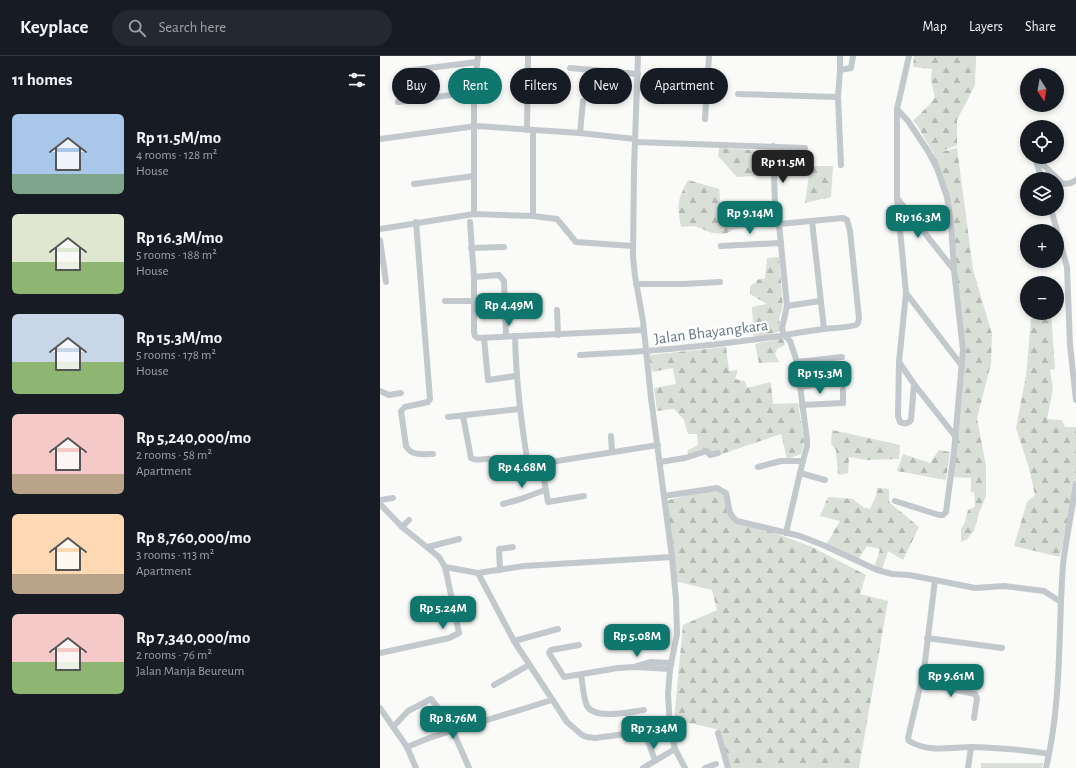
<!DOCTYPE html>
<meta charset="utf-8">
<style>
:root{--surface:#171b24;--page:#242831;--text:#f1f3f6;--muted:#9ea1a6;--line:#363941;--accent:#0f766e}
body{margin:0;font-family:"Alegreya Sans",sans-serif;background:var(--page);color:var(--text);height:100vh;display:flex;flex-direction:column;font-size:15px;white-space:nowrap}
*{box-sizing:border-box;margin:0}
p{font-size:13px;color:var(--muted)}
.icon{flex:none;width:22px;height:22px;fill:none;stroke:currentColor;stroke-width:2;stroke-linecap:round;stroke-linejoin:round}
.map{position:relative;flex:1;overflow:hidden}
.side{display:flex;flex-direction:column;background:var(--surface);width:380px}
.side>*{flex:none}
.guide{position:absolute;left:12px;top:12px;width:380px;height:36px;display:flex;gap:8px}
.needle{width:26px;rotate:169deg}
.tools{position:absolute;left:640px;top:12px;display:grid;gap:8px}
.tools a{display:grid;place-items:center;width:44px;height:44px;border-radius:50%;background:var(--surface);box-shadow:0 2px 6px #0003;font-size:20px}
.price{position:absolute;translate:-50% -34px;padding:0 9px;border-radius:8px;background:var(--accent);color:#fff;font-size:13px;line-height:26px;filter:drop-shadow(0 1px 2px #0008)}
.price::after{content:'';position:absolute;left:50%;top:24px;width:12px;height:9px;margin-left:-6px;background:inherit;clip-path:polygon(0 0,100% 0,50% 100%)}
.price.current{background:#222;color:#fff}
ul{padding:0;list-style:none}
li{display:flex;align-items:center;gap:12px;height:100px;padding:0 12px}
li span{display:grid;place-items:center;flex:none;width:112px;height:80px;border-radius:6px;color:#555}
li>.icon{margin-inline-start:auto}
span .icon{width:48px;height:48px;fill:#fffc;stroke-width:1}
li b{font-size:17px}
h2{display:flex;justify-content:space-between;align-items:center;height:48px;padding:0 12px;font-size:17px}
.chip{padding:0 14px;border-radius:18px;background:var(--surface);box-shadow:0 2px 6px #0003;font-size:14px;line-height:36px}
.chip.current{background:var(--accent);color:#fff}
header{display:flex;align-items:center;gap:24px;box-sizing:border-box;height:56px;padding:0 20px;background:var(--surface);border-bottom:1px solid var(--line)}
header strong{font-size:19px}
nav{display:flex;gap:22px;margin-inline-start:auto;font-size:14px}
.search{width:280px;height:36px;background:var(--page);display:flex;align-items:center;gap:10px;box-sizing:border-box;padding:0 14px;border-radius:22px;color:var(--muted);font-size:15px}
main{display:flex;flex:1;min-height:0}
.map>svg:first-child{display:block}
.forest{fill:url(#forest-firs)}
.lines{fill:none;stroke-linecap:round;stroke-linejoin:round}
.minor{stroke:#c3c8cc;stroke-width:6}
.labels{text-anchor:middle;stroke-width:4;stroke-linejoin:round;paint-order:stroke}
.street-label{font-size:16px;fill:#657683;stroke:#fff}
</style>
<header>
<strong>Keyplace</strong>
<div class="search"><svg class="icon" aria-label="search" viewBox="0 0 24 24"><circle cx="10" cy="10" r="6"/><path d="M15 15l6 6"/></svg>Search here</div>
<nav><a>Map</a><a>Layers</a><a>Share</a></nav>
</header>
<main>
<section class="side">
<h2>11 homes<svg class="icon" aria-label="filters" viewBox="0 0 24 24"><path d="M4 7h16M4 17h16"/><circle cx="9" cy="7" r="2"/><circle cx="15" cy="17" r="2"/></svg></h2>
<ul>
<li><span style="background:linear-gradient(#a9c7e8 75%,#7fa58c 0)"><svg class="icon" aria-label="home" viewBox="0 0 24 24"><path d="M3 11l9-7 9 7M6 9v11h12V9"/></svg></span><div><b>Rp 11.5M/mo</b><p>4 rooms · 128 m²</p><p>House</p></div></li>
<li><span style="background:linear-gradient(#dfe7d0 60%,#8fb573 0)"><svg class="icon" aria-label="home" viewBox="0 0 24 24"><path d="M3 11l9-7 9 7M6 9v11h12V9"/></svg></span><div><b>Rp 16.3M/mo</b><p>5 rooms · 188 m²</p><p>House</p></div></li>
<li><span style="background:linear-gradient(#c9d6e8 60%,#8fb573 0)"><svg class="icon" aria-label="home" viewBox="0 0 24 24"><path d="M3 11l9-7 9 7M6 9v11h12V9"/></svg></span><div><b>Rp 15.3M/mo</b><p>5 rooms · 178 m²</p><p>House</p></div></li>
<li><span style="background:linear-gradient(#f6c9c9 75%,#b9a48a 0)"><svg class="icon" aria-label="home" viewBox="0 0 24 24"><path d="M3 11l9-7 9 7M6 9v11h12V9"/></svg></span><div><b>Rp 5,240,000/mo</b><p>2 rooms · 58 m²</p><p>Apartment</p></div></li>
<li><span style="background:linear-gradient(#ffd9b3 75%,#b9a48a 0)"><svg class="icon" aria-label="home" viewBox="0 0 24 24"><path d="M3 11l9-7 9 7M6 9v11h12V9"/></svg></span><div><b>Rp 8,760,000/mo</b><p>3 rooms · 113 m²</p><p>Apartment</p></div></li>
<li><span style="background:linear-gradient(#f6c9c9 60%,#8fb573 0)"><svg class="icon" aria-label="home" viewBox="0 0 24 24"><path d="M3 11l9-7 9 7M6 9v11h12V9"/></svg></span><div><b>Rp 7,340,000/mo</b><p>2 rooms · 76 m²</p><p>Jalan Manja Beureum</p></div></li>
</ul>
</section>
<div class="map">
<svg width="696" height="712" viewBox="0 0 696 712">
<defs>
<pattern id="forest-firs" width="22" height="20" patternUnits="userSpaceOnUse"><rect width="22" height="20" fill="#dadfd7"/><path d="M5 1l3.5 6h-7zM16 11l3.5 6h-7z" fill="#b4b9b4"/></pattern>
</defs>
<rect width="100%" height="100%" fill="#fafaf8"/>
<g class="forest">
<polygon points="534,0 596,0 595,29 577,64 577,89 560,96 577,92 593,214 612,278 611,308 597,362 606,410 606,440 599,457 594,475 586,484 581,486 581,473 585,466 588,454 595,451 594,435 591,437 591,422 574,421 571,410 582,279 568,148 552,99 554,98 534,64 546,52 555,42 551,25 552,13 533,11"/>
<polygon points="339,92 433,98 434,110 453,110 451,141 425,147 429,119 398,112 387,114 388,119 357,121 338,100"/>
<path d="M308,124l31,9 2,19 39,7 14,-1v10l-39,5 -10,5 -13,-1 -17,-7 -14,1c-4,-23 -4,-26 7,-47z"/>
<polygon points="399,201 403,250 399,263 401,275 374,283 372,251 387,248 370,238 370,230 377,226 377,224 385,222 387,202"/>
<polygon points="660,257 671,257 675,313 670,314 673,333 667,363 682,364 685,371 696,371 696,421 680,501 634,490 647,446 655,439 649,412 636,372 646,320 651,263"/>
<polygon points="403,282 405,289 397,293 395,298 399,306 379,307 375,288"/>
<polygon points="346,291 349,315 358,314 355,323 365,325 367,332 391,326 393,348 418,347 424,385 421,398 407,403 401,378 333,401 326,394 309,400 307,395 318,389 317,378 308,378 304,364 294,353 277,355 274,332 296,328 293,312 272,316 269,299"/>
<polygon points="452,374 520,389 519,403 487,404 469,401 468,417 458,419 456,394 451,388"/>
<polygon points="559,394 570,396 566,424 517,415 523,398 550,407"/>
<polygon points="497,432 509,433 509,446 539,471 523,504 508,495 502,514 494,512 500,493 487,490 477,505 446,489 460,465 440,460 448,441 473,443 483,451 490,453 496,440"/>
<polygon points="331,433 346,438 348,453 357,467 392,476 432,491 486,519 480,538 508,545 479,712 351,712 337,673 294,664 303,569 337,554 332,534 294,525 285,445"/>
<polygon points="601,707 663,707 662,712 601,712"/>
</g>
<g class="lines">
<g class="minor">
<polyline points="258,0 254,113 253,201 255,220 263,265 271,342 292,501 296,543 297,578 290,613 288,638 290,672 295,693 305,712"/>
<polyline points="529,0 517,53 517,142 526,237 519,306 534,328 575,380"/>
<polyline points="190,12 258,18"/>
<polyline points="460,14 460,0"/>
<polyline points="25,15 97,6"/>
<polyline points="358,38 458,41"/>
<polyline points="18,46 94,36"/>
<polyline points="325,63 329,0"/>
<polyline points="147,74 148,0"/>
<polyline points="153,75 153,160"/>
<polyline points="200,77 203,45"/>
<polyline points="0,83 96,70 200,77 255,83"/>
<polyline points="255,86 425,92"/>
<polyline points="393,90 395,148 399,168"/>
<polyline points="655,101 683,128 691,127 696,124"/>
<polyline points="655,102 662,123"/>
<polyline points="461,109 458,41 460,14 471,12 473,0"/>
<polyline points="34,128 94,120"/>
<polyline points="517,142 574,214"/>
<polyline points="671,153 687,211 690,289 696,344"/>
<polyline points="94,158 94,36 98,0"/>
<polyline points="432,165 444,273"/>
<path d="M36,166l14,177 -2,3 -23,5 -4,4 5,35c5,10 17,8 27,8"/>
<polyline points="90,166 94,221 94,276 95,280 98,282 264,274"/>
<polyline points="0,173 94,158 153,160 177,163 196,186 253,190"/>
<polyline points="0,184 6,226"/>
<polyline points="341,190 401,187"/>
<polyline points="91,192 124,191"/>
<polyline points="94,221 119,219 124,225 126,280"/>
<polyline points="256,228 303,228 340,226"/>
<polyline points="526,237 582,310"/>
<polyline points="65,245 94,245"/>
<polyline points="407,250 440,245"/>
<polyline points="177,254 178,279"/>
<path d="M135,280c1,44 6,86 13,129"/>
<polyline points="104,282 108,324 136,320"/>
<path d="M200,299c67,-3 133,-9 200,-19 15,-3 29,-5 44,-7 10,-1 22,-1 32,-4l2,-2 1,-5 -9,-87 -3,-11 -4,-2 -64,6 8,82 -5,22 2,7 6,6 7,21 10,78v6l-4,15"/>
<polyline points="417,306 462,301"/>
<path d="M519,306l-1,54 2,6c4,2 8,2 11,-2l3,-36"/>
<polyline points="420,331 455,326"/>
<polyline points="0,335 9,339 21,337"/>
<polyline points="422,349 463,347 463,334"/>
<path d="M83,360l8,42c6,4 12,0 19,1 7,0 9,9 16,10l152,-24"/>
<polyline points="68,361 139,353"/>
<polyline points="231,380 232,396"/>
<polyline points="280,406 305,402 327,395 330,399 338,397"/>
<polyline points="161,407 168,446 204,440"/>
<polyline points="378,411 401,405 423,405 420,417"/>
<path d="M284,440l53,-8 9,5c3,10 1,22 11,28l63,15 23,9 54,25 15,4 17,1 26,5 -11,90 -16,68 1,3c20,12 42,6 63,6 26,1 52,2 77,7"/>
<polyline points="0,444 13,442"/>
<polyline points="515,445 559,459 563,459 566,456 574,396 583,294 574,214 571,168 567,141 557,112 548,95 528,65 517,53"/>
<polyline points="0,448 22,471 59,501 65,511 67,520 79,577 69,582 0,597"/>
<polyline points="123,448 141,443 165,434"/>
<polyline points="22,471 29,464"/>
<polyline points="406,477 420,417 445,424"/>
<polyline points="48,491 79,483"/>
<polyline points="65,511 98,517"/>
<polyline points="120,514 119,493 133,491"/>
<polyline points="555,524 595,532 624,530 664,535 681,546"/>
<polyline points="547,582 622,592"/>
<polyline points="134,585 178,573"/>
<polyline points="199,589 171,594 169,597 184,621 238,612 255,611 290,613"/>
<polyline points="257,610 271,606 291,607"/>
<path d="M201,619c2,10 2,22 6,31 8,14 43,6 57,4"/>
<polyline points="541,627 595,638 597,642 594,662"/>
<polyline points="114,629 149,609"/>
<polyline points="0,652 27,691 49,682 172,644"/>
<polyline points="13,671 28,655 51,643 76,674"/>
<polyline points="290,672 215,682 207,681 202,679 187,666 134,585 98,517 144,510 292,501"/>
<polyline points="73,675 89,712"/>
<polyline points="264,675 275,704"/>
<polyline points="338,677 348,712"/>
<polyline points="27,691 36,712"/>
<polyline points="263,712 295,693"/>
<polyline points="325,712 336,708"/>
<polyline points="588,712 591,691"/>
<path d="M666,712c16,-67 12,-135 17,-203 3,-27 9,-54 13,-81"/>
</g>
</g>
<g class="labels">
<g class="street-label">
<text transform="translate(331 275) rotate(-7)" y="6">Jalan Bhayangkara</text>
</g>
</g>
</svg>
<div class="tools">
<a><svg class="needle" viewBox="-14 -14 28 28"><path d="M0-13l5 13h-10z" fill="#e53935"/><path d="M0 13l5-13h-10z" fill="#9ea1a6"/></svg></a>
<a><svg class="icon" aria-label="locate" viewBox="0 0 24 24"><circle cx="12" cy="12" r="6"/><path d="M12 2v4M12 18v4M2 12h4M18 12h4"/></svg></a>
<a><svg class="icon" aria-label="layers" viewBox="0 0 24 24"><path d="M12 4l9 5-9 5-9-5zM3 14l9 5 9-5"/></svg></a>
<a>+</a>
<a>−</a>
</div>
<b class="price current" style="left:403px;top:128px">Rp 11.5M</b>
<b class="price" style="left:370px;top:179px">Rp 9.14M</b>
<b class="price" style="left:538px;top:183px">Rp 16.3M</b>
<b class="price" style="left:129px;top:271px">Rp 4.49M</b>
<b class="price" style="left:440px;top:339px">Rp 15.3M</b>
<b class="price" style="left:142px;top:433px">Rp 4.68M</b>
<b class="price" style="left:63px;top:574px">Rp 5.24M</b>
<b class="price" style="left:257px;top:602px">Rp 5.08M</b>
<b class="price" style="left:571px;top:642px">Rp 9.61M</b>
<b class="price" style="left:73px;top:684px">Rp 8.76M</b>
<b class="price" style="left:274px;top:694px">Rp 7.34M</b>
<div class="guide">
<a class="chip">Buy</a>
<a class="chip current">Rent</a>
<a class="chip">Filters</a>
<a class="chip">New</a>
<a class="chip">Apartment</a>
</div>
</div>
</main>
